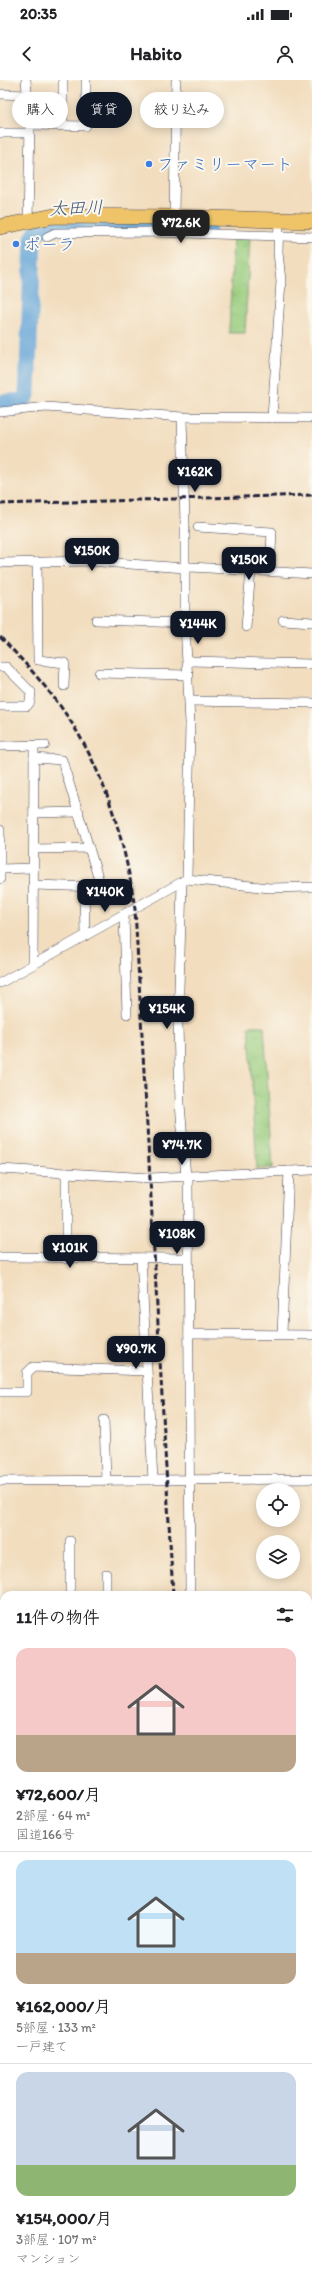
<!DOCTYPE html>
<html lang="ja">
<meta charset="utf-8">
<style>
:root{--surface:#fff;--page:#f2f2f2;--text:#202124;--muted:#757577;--line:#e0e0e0;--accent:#111827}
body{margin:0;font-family:Itim,"Klee One",sans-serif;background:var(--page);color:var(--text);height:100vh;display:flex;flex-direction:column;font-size:15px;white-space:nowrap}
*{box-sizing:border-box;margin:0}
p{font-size:13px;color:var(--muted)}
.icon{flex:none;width:22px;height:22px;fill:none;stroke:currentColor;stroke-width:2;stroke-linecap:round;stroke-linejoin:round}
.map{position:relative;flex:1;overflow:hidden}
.details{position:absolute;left:0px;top:1511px;width:312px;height:692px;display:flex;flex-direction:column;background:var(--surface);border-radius:12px 12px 0 0;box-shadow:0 2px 10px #0003}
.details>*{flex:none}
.guide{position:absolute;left:12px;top:12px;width:288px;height:36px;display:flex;gap:8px}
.tools{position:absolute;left:256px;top:1403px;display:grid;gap:8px}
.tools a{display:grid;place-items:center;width:44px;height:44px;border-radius:50%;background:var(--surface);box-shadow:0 2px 10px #0003;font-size:20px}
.price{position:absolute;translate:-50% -34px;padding:0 9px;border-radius:8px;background:var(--accent);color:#fff;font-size:13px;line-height:26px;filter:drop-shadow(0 1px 2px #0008)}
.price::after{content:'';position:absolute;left:50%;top:24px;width:12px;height:9px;margin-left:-6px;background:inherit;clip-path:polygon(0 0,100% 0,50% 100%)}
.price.active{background:#222;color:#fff}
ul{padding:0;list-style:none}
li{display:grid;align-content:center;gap:8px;height:212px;padding:0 16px}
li+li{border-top:1px solid var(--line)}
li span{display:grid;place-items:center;height:124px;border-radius:12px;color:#555}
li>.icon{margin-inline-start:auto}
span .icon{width:72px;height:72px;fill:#fffc;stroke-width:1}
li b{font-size:17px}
h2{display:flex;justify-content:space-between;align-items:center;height:48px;padding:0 16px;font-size:17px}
.pill{padding:0 14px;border-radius:18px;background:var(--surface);box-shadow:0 2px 10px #0003;font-size:14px;line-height:36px}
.pill.active{background:var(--accent);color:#fff}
.status{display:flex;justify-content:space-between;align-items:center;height:28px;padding:0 20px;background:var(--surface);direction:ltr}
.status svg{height:11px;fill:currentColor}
header{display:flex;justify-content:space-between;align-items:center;height:52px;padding:0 16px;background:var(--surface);font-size:18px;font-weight:700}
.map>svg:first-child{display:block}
.grass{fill:url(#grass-tufts);stroke:#5d775c}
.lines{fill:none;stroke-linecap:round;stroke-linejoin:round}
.stream{stroke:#65a5d8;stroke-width:3}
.river{stroke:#65a5d8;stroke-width:17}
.minor-casing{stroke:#413e4f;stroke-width:10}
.trunk-casing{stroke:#413e4f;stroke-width:16}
.minor{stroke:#fff;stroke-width:9}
.trunk{stroke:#efc469;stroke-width:15}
.rail{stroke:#22223b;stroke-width:3;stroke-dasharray:6 3;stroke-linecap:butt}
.shop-dot{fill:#3f7fe0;stroke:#fbf7ec;stroke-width:1.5}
.labels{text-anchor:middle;stroke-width:4;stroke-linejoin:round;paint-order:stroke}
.shop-label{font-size:17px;fill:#366cbe;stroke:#fbf7ec;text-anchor:start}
.water-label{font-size:18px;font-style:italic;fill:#3d567a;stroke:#fbf7ec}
</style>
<div class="status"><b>20:35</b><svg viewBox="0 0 49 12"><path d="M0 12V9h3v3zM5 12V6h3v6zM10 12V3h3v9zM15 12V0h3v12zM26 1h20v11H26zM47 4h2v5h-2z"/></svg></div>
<header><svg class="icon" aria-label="back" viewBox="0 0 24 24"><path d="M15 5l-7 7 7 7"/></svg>Habito<svg class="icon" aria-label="person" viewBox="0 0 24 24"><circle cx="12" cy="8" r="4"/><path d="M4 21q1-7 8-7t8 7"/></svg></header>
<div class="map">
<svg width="312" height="2203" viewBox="0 0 312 2203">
<defs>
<pattern id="grass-tufts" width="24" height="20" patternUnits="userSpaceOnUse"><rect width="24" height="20" fill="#98cc7d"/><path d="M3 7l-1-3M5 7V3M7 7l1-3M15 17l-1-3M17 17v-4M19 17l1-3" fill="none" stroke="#83af6d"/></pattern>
</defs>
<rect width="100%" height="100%" fill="#fbf7ec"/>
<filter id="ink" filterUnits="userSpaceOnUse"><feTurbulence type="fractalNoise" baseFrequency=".025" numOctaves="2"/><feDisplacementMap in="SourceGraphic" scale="8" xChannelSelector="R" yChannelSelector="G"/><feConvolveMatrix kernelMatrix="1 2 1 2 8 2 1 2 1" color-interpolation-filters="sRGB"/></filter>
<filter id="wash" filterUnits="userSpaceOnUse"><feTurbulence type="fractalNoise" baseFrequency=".012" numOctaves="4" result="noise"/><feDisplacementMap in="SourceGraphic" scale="16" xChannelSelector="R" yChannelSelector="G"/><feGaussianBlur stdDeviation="0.9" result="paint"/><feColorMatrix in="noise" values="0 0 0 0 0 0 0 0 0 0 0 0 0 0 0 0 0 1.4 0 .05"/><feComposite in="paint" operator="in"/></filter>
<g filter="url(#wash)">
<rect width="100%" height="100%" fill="#f2ddbe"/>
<g class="grass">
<polygon points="233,158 250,158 245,253 229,253"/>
<polygon points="249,946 264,946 273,1088 257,1089"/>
</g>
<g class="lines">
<g class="stream">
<polyline points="308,1857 312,1856"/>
<polyline points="0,1863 4,1862"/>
</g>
<polyline class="river" points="0,323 23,321 27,315 33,158 39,149 66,145 208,149"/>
</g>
</g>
<g filter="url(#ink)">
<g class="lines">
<g class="minor-casing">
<g id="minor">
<polyline points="26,0 30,45 28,141"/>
<polyline points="0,14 27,15"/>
<polyline points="30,45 86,46 86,0"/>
<polyline points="63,46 63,0"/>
<polyline points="0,53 30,53"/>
<polyline points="174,137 176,0"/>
<polyline points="47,157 55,153 154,152 312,157"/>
<polyline points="0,332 46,327 182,337 312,338"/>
<polyline points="182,337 185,443 185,543 190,643 187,799"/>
<polyline points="272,338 281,201 278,172 279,140"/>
<polyline points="198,447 272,452 270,491"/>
<polyline points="37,482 38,580 65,583 64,606"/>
<polyline points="0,483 88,481 185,488 191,487 312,494"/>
<polyline points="96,540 185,543"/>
<polyline points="283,540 312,542"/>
<polyline points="246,547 251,490"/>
<polyline points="189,581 312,584"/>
<polyline points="0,587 6,587 31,612 30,622 27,626 0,626"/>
<polyline points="99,593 189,595"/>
<polyline points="190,621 312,623"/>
<polyline points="0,666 45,665"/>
<polyline points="34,733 79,732"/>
<polyline points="0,750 0,799"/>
<polyline points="34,769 89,768"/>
<polyline points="0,789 33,788"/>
<polyline points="182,802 178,944 180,1024 186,1097"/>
<polyline points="33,805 101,807 62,680 34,678"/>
<polyline points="84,807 85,856"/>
<polyline points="124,835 127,934"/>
<polyline points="33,885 34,666"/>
<polyline points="0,903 187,799 270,808 312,807"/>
<polyline points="0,1089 150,1098 312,1090"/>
<polyline points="66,1093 66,1179"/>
<polyline points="188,1097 190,1515"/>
<polyline points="0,1177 187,1178"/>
<polyline points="141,1178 153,1400"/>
<polyline points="189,1254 312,1255"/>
<polyline points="282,1254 289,1091"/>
<polyline points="0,1312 27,1312 27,1293 33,1287 146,1291"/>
<polyline points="104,1340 106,1401"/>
<polyline points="0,1401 312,1399"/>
<polyline points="70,1461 70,1515"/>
<polyline points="106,1494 106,1515"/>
<polyline points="0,1552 4,1552"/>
<polyline points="308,1554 312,1554"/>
<polyline points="0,1714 4,1714"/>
<polyline points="308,1850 312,1850"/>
<polyline points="0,1856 4,1856"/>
<polyline points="0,2173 4,2172"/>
<polyline points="187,2199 187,2203"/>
</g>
</g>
<g class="trunk-casing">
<polyline id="trunk" points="0,147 54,136 174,137 312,141"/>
</g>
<use href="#minor" class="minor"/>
<use href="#trunk" class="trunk"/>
<g class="rail">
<polyline points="0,424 312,415"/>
<path d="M0,557c18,18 35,37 51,57 49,61 73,139 84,215l38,686"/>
<polyline points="212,2199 212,2203"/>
</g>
</g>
</g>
<g class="shop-dot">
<circle cx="149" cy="84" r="4"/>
<circle cx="16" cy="164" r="4"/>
</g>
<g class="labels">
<g class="shop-label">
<text x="157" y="90">ファミリーマート</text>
<text x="24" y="170">ポーラ</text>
</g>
<g class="water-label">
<text transform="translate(76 128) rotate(-2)" y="6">太田川</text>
</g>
</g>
</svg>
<div class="tools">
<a><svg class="icon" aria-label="locate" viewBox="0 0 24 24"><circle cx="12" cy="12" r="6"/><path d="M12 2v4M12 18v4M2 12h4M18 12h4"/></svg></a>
<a><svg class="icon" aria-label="layers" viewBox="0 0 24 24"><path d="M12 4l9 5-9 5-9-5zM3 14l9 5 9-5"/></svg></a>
</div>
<b class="price active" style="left:181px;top:164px">¥72.6K</b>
<b class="price" style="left:195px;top:413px">¥162K</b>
<b class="price" style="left:92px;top:492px">¥150K</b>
<b class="price" style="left:249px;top:501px">¥150K</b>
<b class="price" style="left:198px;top:565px">¥144K</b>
<b class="price" style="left:105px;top:833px">¥140K</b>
<b class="price" style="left:167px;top:950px">¥154K</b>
<b class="price" style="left:182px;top:1086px">¥74.7K</b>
<b class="price" style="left:177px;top:1175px">¥108K</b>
<b class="price" style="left:70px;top:1189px">¥101K</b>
<b class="price" style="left:136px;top:1290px">¥90.7K</b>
<div class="guide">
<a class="pill">購入</a>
<a class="pill active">賃貸</a>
<a class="pill">絞り込み</a>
</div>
<section class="details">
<h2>11件の物件<svg class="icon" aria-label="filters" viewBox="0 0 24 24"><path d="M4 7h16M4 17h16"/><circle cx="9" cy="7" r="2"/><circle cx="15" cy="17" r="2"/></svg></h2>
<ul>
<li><span style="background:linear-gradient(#f6c9c9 70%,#b9a48a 0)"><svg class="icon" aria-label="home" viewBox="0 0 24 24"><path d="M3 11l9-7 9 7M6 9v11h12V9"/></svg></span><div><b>¥72,600/月</b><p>2部屋 · 64 m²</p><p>国道166号</p></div></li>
<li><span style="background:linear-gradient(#bfe0f5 75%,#b9a48a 0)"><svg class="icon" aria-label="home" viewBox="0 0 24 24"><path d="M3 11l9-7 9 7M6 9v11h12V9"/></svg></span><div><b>¥162,000/月</b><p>5部屋 · 133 m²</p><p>一戸建て</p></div></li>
<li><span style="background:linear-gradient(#c9d6e8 75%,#8fb573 0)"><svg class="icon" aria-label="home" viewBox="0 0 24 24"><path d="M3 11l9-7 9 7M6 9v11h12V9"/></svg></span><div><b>¥154,000/月</b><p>3部屋 · 107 m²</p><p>マンション</p></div></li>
</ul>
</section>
</div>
